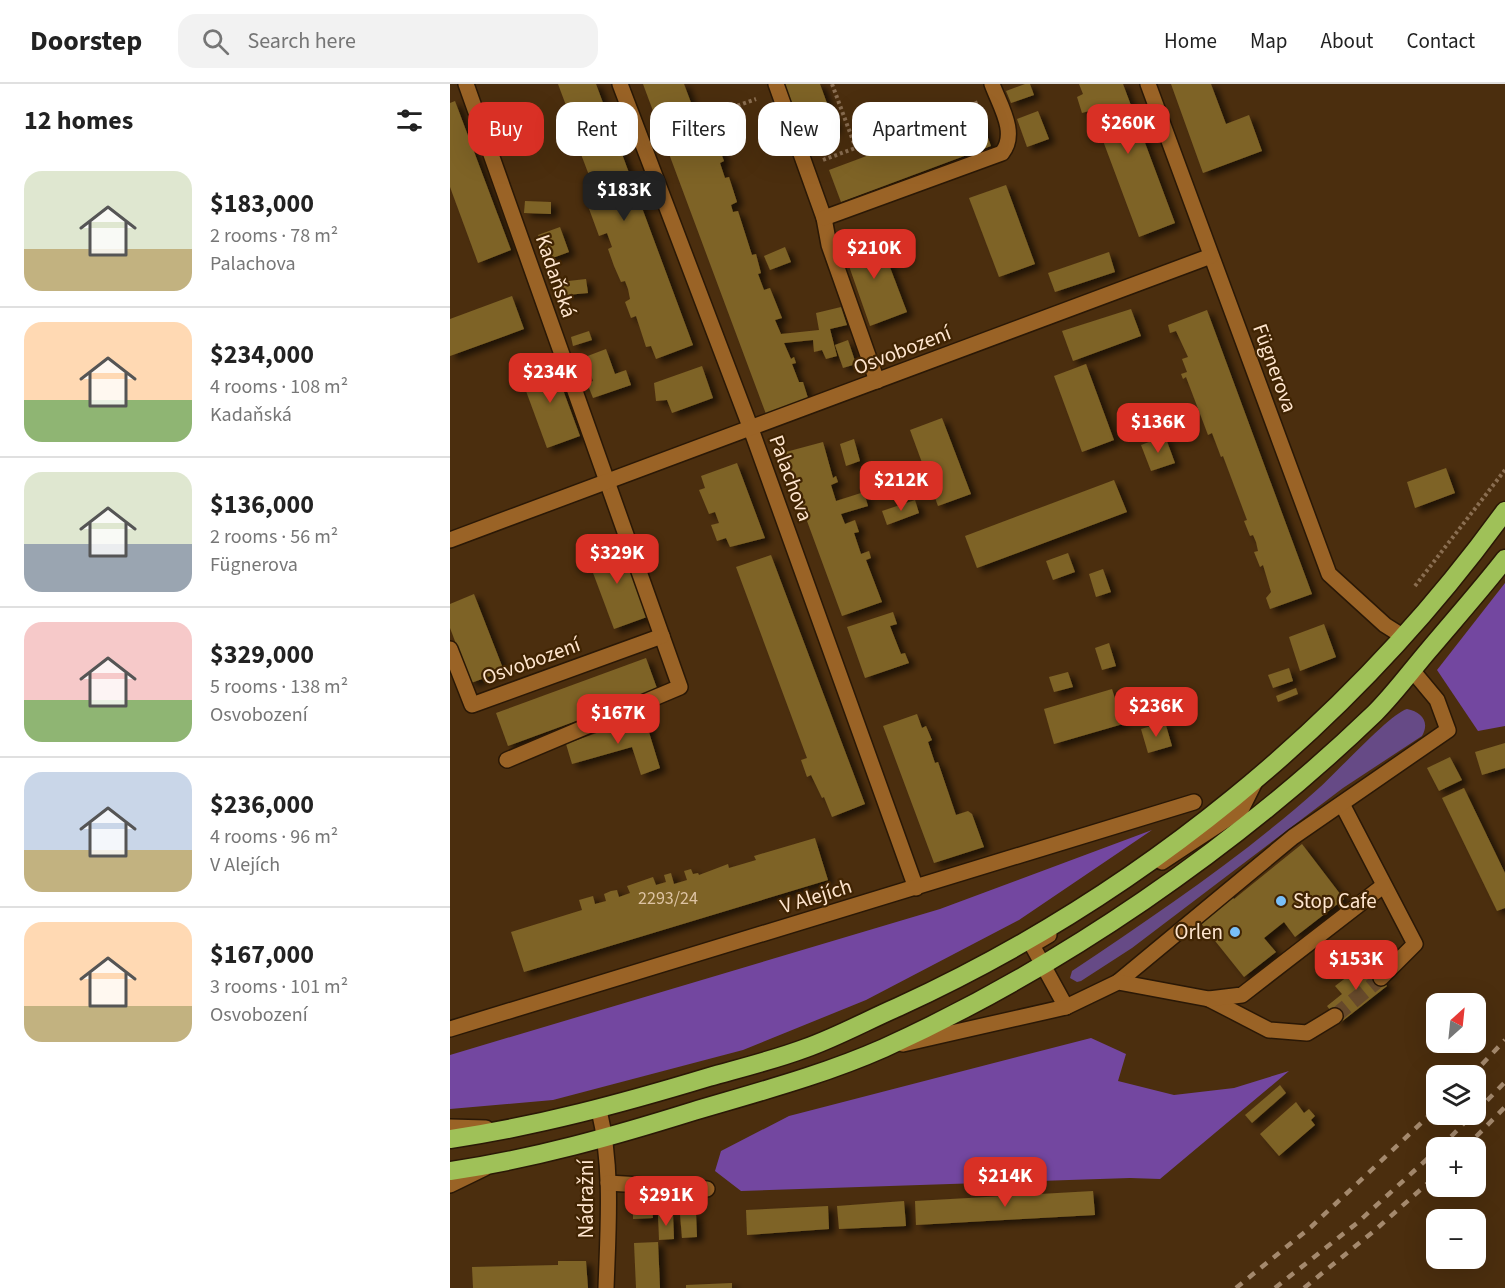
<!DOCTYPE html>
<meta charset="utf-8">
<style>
:root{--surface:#fff;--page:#f2f2f2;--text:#222;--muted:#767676;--line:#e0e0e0;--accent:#d93025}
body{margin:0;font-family:"Source Sans 3",sans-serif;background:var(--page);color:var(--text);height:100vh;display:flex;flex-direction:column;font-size:22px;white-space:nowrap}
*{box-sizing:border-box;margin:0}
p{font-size:20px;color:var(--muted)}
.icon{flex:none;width:33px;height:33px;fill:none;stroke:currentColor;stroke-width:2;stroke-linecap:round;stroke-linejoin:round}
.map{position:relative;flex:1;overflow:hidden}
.drawer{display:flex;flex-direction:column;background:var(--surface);width:450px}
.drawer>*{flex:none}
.guide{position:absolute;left:18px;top:18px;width:570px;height:54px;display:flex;gap:12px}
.needle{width:39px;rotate:27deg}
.controls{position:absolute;left:976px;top:909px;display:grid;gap:12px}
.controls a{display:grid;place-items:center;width:60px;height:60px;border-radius:12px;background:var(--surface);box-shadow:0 6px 24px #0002;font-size:30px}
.price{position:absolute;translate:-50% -51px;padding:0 14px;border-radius:12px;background:var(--accent);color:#fff;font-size:20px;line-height:39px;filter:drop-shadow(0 2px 3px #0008)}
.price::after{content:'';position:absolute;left:50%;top:36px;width:18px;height:14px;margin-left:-9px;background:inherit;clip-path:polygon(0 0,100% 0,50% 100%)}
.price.selected{background:#222;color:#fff}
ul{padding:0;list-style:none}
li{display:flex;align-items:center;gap:18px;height:150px;padding:0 24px}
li+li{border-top:2px solid var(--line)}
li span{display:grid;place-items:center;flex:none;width:168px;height:120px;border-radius:18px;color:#555}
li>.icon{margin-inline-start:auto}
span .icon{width:72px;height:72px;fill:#fffc;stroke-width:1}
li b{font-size:26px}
h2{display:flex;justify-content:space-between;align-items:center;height:72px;padding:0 24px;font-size:26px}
.chip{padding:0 21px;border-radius:18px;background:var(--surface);box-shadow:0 6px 24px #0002;font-size:21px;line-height:54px}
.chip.selected{background:var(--accent);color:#fff}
header{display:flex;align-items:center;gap:36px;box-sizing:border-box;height:84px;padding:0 30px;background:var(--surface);border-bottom:2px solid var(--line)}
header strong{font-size:28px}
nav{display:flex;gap:33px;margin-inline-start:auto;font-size:21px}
.search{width:420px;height:54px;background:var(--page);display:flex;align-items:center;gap:15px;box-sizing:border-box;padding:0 21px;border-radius:18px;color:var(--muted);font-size:22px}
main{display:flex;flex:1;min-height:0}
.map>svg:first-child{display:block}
.green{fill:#664a86}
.forest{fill:#7347a0}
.building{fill:#7e6327;filter:url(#shadow)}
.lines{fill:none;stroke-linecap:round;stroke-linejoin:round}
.minor-tunnel{stroke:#66492b;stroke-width:15;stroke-dasharray:15 8;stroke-linecap:butt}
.minor-casing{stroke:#2a1806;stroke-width:18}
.highway-casing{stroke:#2a1806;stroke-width:21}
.path{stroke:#8a6e51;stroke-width:4;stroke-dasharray:3 3;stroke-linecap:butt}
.minor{stroke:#9a6326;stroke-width:15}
.highway{stroke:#9fc158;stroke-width:18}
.rail{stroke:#a4896d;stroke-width:4.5;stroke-dasharray:8 8;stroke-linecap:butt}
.poi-dot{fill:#79bff8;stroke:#402403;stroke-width:2}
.labels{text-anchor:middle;stroke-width:4.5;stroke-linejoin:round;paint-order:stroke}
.number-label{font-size:18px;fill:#dec4a4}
.street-label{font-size:21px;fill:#fee5ce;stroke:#402403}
.poi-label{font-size:21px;fill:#fee5ce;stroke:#402403;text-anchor:start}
</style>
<header>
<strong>Doorstep</strong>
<div class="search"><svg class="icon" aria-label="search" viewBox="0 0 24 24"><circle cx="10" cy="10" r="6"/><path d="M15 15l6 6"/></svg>Search here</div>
<nav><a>Home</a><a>Map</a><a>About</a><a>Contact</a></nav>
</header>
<main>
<section class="drawer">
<h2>12 homes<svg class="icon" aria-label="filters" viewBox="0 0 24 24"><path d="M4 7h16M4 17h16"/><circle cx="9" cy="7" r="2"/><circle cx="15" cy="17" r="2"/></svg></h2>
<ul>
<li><span style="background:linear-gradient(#dfe7d0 65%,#c2b280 0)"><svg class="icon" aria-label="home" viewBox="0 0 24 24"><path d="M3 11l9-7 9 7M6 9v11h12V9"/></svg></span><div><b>$183,000</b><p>2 rooms · 78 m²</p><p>Palachova</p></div></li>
<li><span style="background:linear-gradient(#ffd9b3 65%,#8fb573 0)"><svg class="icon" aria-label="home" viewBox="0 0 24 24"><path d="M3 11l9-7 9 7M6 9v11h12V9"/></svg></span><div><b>$234,000</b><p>4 rooms · 108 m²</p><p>Kadaňská</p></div></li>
<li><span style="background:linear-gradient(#dfe7d0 60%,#9aa5b1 0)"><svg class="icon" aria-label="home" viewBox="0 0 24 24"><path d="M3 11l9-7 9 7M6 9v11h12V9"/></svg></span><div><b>$136,000</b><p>2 rooms · 56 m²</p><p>Fügnerova</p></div></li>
<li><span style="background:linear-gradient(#f6c9c9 65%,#8fb573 0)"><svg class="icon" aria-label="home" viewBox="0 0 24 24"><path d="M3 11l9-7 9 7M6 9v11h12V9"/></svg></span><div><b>$329,000</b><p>5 rooms · 138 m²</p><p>Osvobození</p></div></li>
<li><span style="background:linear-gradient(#c9d6e8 65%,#c2b280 0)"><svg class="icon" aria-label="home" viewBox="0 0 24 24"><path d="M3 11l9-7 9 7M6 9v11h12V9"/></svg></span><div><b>$236,000</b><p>4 rooms · 96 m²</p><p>V Alejích</p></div></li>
<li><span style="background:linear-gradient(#ffd9b3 70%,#c2b280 0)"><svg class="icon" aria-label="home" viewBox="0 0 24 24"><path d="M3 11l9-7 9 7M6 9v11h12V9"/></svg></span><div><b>$167,000</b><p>3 rooms · 101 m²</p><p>Osvobození</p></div></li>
</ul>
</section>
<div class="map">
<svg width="1055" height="1204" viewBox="0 0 1055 1204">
<defs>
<filter id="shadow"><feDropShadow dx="6" dy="4" stdDeviation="3" flood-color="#0009"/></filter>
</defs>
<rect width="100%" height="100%" fill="#4b2e0e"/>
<path class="green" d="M957,625c15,3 23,13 15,27l-79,52 -211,160 -51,33 -4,1 -7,-4 2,-7c85,-57 170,-114 247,-183 17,-15 72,-75 88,-79z"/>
<g class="forest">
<polygon points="1055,499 1055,642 1028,647 987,586"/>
<polygon points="702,746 569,836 416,916 293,966 103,1016 0,1025 0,971 490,825"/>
<polygon points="641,954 676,970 668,997 724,1011 784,1004 839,987 710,1095 680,1094 291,1107 265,1087 271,1067 339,1032"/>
</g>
<g class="building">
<polygon points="108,0 146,0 243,261 206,275 201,262 196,263 186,232 181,234 175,218 180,215 178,205 175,197 171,198 164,182 158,165 162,163 157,149 149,152 134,111 142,108 139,100 142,99 129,65 126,66 118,42 114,44 108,28 117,24"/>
<polygon points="193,0 234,0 258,64 268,61 274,77 270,79 275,94 279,93 287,118 281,121 283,128 288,127 302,171 306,170 311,189 308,190 314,206 320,204 332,234 325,236 331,250 369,246 366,229 391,223 397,241 380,245 387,272 376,275 372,266 364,268 363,256 334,259 341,275 344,273 346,279 342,280 349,298 353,298 358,314 316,330"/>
<polygon points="333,0 370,0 386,44 354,56"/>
<polygon points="575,0 580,0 584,11 561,19 556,7"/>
<polygon points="629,0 673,0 725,139 689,153 646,38 643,39 639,27 632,29 627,13 633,10"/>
<polygon points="721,0 761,0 776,40 799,31 812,67 753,89"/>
<polygon points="5,17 61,166 28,179 0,103 0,19"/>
<polygon points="588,27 599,55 577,63 567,35"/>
<polygon points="529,30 541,62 391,118 379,86"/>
<polygon points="69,42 73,55 50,64 46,51"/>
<polygon points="556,101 585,180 549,193 519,114"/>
<polygon points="75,117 101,118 101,130 74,129"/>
<polygon points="110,143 119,168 97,176 88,151"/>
<polygon points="427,149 457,228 420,242 392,162"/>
<polygon points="335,163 341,178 320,186 314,172"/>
<polygon points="659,168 665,188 605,208 598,189"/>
<polygon points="136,195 138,209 106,212 101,199"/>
<polygon points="62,212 74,245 0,272 0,235"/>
<polygon points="681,225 691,252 623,277 612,247"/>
<polygon points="757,226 862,510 820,525 816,514 821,508 813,481 810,483 804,468 808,467 806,458 803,451 800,452 794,437 797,436 773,372 771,373 762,349 758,351 736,293 733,295 731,290 737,288 732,275 738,273 726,247 720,249 718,241"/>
<polygon points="139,247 142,256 123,262 121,253"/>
<polygon points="398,256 406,280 393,284 385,261"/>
<polygon points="156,265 165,290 176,286 181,301 143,314 137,299 143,297 135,273"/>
<polygon points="102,276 130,352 97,364 69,288"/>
<polygon points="636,280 664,356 632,368 604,292"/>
<polygon points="252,282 263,314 222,329 217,316 206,317 204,299"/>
<polygon points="492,334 521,410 488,422 460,346"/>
<polygon points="715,352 725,379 701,387 691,361"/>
<polygon points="404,355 410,377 396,382 390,360"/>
<polygon points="373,358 383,394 386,392 388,398 381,401 386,417 414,408 418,422 391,430 395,440 405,436 409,448 404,449 411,470 419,467 421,474 416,476 432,518 392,532 332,369"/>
<polygon points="287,379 315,454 280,463 276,454 267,457 261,441 269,439 265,428 259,430 249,406 255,404 251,392"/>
<polygon points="996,384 1005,409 965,424 957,398"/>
<polygon points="664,396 677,428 527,484 515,452"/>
<polygon points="465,416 469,429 437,441 432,427"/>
<polygon points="169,457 197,533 164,545 136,470"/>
<polygon points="618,469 625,488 603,496 596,477"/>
<polygon points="321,471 415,720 382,733 374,713 372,714 361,691 357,693 351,676 357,674 286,483"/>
<polygon points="653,485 661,508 646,513 639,490"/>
<polygon points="24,510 54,587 21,599 0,544 0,520"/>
<polygon points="443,528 447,540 440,542 451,570 455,569 459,579 415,594 397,543"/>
<polygon points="874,540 886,573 850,587 839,553"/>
<polygon points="659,559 666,582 652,586 645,564"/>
<polygon points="196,574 208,607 58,662 46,629"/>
<polygon points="839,584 843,597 823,604 818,591"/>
<polygon points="618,588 623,603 604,608 599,593"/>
<polygon points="846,604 848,610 828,618 826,612"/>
<polygon points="662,605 673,640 604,660 594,625"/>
<polygon points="467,630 472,644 476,642 482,656 478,658 485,679 488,678 506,731 518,727 522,730 534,763 484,779 433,642"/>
<polygon points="194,632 210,684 191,691 182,663 122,680 116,660"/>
<polygon points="715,638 722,662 698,669 691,645"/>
<polygon points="1055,659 1055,684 1032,691 1025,668"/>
<polygon points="1000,673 1012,696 989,707 977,684"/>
<polygon points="1014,704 1055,789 1055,824 1047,827 992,714"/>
<polygon points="365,754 378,796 74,888 61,848 132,826 129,816 143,812 145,820 156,817 154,810 161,807 167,806 169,813 180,809 177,802 203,793 206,801 216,798 214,791 221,789 224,800 237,796 234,787 241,785 243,790 248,789 249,791 278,780 279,784 306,776 304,772"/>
<polygon points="852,760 894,815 845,853 834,838 814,854 826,868 794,893 742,828 774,803 784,815"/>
<polygon points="918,877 937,902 890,939 877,922 892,910 885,902"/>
<polygon points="830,1001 836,1009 802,1039 795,1031"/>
<polygon points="846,1018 854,1029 859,1025 865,1032 861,1036 865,1041 829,1072 810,1050"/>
<polygon points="643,1107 645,1131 466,1141 465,1117"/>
<polygon points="454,1117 456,1142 389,1145 387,1122"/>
<polygon points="378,1122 379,1145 297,1151 296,1126"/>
<polygon points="202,1124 203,1134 183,1135 183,1125"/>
<polygon points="246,1129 247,1153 232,1154 230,1130"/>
<polygon points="208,1130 223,1130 224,1155 209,1156"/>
<polygon points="208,1158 210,1204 186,1204 184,1159"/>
<polygon points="108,1177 136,1177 138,1204 23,1204 22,1183 108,1181"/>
<polygon points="282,1199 282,1204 236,1204 236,1201"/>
</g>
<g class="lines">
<polyline class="minor-tunnel" points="885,932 931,894"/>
<g class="minor-casing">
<g id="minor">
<polyline points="16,0 230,603 57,676"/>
<polyline points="170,0 301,345 466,804"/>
<polyline points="326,0 374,134 379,161 427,297"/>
<polyline points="698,0 879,490 935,541 954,553"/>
<path d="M374,134l178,-65c16,-20 -2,-47 -10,-69"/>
<polyline points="0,456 761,172"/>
<polyline points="0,565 22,621 212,552"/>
<polyline points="892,720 965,860 931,894"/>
<polyline points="712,778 791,726 804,700"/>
<polyline points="599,851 582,861 616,923"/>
<polyline points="668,898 843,753 998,646 987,616 962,586"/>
<polyline points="759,915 819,946 857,949 885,932"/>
<polyline points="0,945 744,718"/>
<polyline points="453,960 616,923 668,898 759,915 792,911 933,802"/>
<path d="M149,1026c14,58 9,119 7,178"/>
<polyline points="0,1043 36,1044"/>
<polyline points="158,1099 257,1105"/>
<polyline points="0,1101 35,1084"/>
</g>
</g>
<g class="highway-casing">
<g id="highway">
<path d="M0,1055c88,-13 173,-36 259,-62 32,-9 65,-17 97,-29 31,-11 62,-28 92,-41 240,-110 452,-282 607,-496"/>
<path d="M0,1087c83,-12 164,-35 244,-60 64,-19 129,-36 190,-63 176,-80 352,-201 491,-335 19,-19 36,-42 53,-62 26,-31 52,-60 77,-92"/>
</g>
</g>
<g class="path">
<polyline points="382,0 405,62"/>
<polyline points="248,36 306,15"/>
<polyline points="373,76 529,18"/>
<polyline points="965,502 1055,386"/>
</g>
<use href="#minor" class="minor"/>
<use href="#highway" class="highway"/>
<g class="rail">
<polyline points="1021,992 1055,956"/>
<polyline points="1026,1028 1055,998"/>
<polyline points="990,1064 1023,1030"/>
<polyline points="1015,1064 1055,1023"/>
<polyline points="786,1204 861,1143 987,1024"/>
<polyline points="825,1204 907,1139 987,1066"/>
<polyline points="854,1204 924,1147 987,1091"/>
</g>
</g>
<g class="poi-dot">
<circle cx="831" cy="817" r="6"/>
<circle cx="785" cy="848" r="6"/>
</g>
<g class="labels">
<g class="number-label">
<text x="218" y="820">2293/24</text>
</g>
<g class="street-label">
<text transform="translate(106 192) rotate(71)" y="7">Kadaňská</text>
<text transform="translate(452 266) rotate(-21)" y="7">Osvobození</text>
<text transform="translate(825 284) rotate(70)" y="7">Fügnerova</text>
<text transform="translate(341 394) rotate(70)" y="7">Palachova</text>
<text transform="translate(81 577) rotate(-20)" y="7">Osvobození</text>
<text transform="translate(366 812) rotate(-17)" y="7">V Alejích</text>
<text transform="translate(136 1115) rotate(-90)" y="7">Nádražní</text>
</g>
<g class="poi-label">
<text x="843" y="824">Stop Cafe</text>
<text x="773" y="855" text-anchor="end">Orlen</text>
</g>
</g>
</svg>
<div class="controls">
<a><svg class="needle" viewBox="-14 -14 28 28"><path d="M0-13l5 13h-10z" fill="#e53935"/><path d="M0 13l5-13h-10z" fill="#767676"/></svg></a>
<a><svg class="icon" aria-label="layers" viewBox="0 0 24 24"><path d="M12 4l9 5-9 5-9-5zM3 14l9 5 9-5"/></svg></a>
<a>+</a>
<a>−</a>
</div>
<b class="price" style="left:678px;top:71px">$260K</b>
<b class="price selected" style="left:174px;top:138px">$183K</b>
<b class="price" style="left:424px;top:196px">$210K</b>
<b class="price" style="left:100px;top:320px">$234K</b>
<b class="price" style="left:708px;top:370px">$136K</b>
<b class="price" style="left:451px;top:428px">$212K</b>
<b class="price" style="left:167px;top:501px">$329K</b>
<b class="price" style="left:706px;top:654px">$236K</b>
<b class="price" style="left:168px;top:661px">$167K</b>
<b class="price" style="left:906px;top:907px">$153K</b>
<b class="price" style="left:555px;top:1124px">$214K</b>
<b class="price" style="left:216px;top:1143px">$291K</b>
<div class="guide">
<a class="chip selected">Buy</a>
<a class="chip">Rent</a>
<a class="chip">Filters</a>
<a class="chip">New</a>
<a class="chip">Apartment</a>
</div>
</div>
</main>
